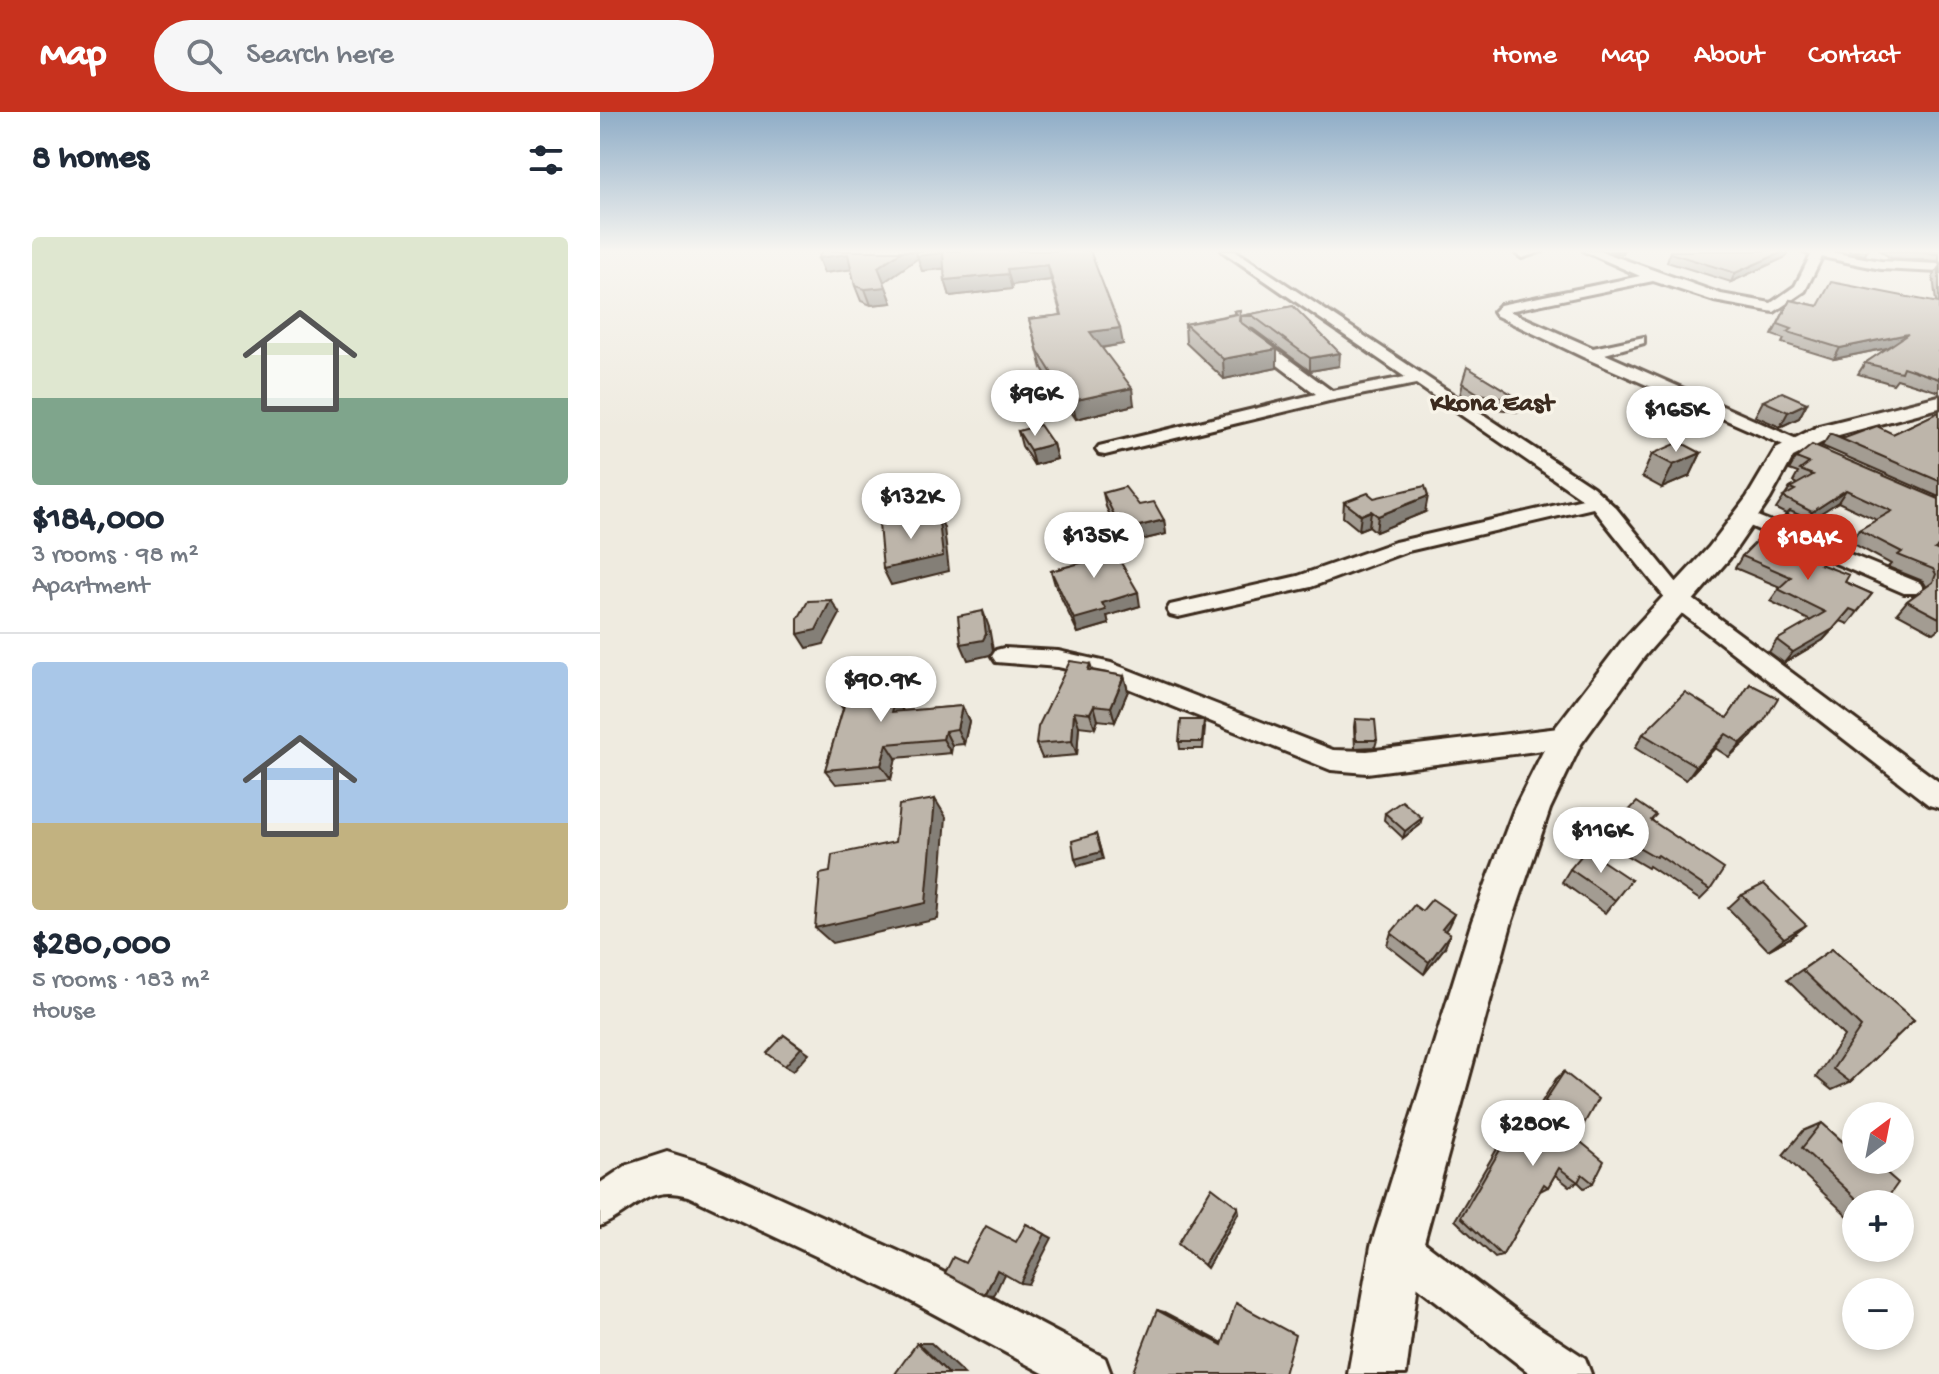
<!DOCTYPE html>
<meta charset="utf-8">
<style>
:root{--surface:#fff;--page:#f6f6f7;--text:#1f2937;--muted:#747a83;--line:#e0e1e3;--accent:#c8321e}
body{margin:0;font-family:"Gochi Hand",sans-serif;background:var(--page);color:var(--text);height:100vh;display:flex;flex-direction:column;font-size:30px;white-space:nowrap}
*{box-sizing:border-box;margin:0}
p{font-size:26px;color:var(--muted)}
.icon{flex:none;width:44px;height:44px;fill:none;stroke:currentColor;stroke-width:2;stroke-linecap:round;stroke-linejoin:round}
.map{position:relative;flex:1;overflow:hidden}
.drawer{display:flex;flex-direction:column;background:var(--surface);width:600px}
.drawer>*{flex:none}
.needle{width:52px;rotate:32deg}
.buttons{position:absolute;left:1242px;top:990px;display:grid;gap:16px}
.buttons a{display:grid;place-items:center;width:72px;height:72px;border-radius:50%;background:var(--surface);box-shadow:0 4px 12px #0003;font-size:40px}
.price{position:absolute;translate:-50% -68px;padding:0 18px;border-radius:28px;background:#fff;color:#222;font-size:26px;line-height:52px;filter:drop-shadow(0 2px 4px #0008)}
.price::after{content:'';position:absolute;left:50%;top:48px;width:24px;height:18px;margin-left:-12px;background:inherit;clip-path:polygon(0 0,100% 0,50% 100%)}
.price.active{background:var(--accent);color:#fff}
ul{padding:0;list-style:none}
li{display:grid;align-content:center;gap:16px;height:424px;padding:0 32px}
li+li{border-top:2px solid var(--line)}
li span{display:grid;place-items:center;height:248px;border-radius:8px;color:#555}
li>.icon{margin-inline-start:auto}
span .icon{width:144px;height:144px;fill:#fffc;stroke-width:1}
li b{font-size:34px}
h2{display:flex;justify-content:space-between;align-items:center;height:96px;padding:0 32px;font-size:34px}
header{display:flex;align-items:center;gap:48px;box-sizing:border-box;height:112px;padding:0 40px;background:var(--accent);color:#fff}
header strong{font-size:38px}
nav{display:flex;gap:44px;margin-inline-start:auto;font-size:28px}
.search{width:560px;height:72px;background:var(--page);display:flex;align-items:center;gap:20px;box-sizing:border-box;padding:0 28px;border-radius:44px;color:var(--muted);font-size:30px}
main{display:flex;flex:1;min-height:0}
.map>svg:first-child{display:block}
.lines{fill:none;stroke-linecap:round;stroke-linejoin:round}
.minor-casing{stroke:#3b2a1e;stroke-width:6}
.tertiary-casing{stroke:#3b2a1e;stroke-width:6}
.minor{fill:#f7f3e8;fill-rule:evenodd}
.tertiary{fill:#f7f3e8;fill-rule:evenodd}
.wall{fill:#a39c92;stroke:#3b2a1e;stroke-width:2}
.shaded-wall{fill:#847f77;stroke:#3b2a1e;stroke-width:2}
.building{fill:#bdb5aa;stroke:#3b2a1e;stroke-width:2}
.labels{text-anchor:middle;stroke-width:7;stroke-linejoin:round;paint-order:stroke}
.far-quarter-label{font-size:26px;font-weight:bold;fill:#3b2a1e;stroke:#f7f3e8}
</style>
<header>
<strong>Map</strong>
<div class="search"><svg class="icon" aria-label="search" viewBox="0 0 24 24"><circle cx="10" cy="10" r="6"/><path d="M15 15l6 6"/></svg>Search here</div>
<nav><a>Home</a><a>Map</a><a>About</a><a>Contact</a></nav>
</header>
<main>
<section class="drawer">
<h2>8 homes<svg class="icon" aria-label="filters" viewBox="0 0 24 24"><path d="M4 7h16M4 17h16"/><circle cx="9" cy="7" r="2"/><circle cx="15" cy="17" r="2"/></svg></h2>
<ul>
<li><span style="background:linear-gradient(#dfe7d0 65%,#7fa58c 0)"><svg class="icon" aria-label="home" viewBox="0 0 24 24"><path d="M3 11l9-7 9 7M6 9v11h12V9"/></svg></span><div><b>$184,000</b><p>3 rooms · 98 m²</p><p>Apartment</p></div></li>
<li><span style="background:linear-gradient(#a9c7e8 65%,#c2b280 0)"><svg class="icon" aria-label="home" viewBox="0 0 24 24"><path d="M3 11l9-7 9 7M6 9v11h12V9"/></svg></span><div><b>$280,000</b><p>5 rooms · 183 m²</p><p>House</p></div></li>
</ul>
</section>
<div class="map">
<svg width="1339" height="1262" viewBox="0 0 1339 1262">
<rect width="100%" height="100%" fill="#efebe0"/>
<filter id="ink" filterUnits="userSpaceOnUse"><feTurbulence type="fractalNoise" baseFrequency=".0125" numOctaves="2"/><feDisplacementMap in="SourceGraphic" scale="16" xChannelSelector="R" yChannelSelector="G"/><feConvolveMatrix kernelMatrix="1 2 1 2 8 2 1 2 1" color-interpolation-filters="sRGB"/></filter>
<g filter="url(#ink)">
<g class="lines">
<g class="minor-casing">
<g id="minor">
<polygon points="622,139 636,139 993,375 1016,396 1086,482 1339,670 1339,696 1329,693 1070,492 993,396 808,439 711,475 578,505 570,503 567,498 570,493 698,464 795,430 983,387 816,272 729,289 505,343 499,342 496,338 499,334 716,282 643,227 643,221 653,221 732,279 805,265"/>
<polygon points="920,139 943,139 922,146 916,142"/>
<polygon points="984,139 1000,139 1121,182 1171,191 1195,174 1211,143 1201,139 1225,139 1281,149 1339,152 1339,160 1281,157 1222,145 1205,179 1174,200 1114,189 1053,169 909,199 993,236 1044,225 1044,231 1005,242 1226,340 1229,344 1220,349 983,245 895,203 893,200 900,193 1040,164"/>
<polygon points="1145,399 1320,471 1323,476 1320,481 1304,481 1138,409 1135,405"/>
<polygon points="404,536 458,539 511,551 733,638 767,639 967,615 976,618 980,625 976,632 967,635 767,661 731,658 498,564 458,555 396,550 392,544 396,538"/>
<path d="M67,1040l39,12 227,103 172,91 6,16h-66l-142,-77 -215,-101c-42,-12 -52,15 -88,30v-43l27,-18z"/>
<polygon points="797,1114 811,1120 921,1204 985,1246 991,1262 931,1262 783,1148 777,1134 783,1120"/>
</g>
</g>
<g class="tertiary-casing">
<polygon id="tertiary" points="1339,284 1339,296 1235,324 1193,345 1170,387 1129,447 1044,545 981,632 950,697 912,809 823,1134 806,1262 748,1262 771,1134 872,809 914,697 955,616 1022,529 1109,435 1147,385 1176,336 1219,314"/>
</g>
<use href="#minor" class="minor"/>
<use href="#tertiary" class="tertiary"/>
</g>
<g class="wall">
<polygon points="169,139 199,139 169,140"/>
<polygon points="222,139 490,139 523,232 502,236 534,293 476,307 457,280 442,256 429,207 461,203 451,168 411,173 412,177 350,184 345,168 344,157 322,159 318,146 284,170 292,191 271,193 261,189 255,174 252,157 224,161"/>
<polygon points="1008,139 1024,139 1023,142"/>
<polygon points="1070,139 1189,139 1186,145 1131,170 1067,150"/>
<polygon points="1248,139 1267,139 1265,143"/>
<polygon points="1280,139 1339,139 1339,149 1291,146"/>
<polygon points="1339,155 1339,280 1297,267 1293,272 1258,262 1265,251 1288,236 1234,247 1182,231 1184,227 1172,223 1190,188 1218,194 1336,190 1333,164"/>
<polygon points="693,194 739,254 710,259 653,217 649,216 677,256 624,267 586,231 585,212 634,202 634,199 640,198 641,211 641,204"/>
<polygon points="867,255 921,288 918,300 876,294 860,283"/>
<polygon points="1163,289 1207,291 1199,306 1180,315 1155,304"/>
<polygon points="1339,300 1339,385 1222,334 1230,322 1245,326 1293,322"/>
<polygon points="418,319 453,332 457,347 434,353 422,334"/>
<polygon points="1101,341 1090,364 1062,376 1042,365 1052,342"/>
<polygon points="1196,346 1339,387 1339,517 1334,521 1297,501 1307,489 1325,476 1326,474 1323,469 1288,455 1291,452 1250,430 1259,418 1277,408 1238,390 1210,408 1246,423 1238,434 1181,410 1186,402 1176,397 1190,376 1197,372 1193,370 1198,361 1189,358"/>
<polygon points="503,381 539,393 564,408 566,422 524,432 506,395"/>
<polygon points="774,386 825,400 776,420 769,414 759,418 743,405 744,390"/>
<polygon points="486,431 540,494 507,504 509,512 478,521 455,473 451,459 482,451 479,439 488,437"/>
<polygon points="1142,444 1222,453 1245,470 1272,482 1248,512 1241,509 1223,528 1184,551 1169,540 1177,528 1211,509 1170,489 1180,475 1135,456"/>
<polygon points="490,552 492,558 524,564 528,579 515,610 498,608 495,616 479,614 477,643 442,646 436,632"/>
<polygon points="268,560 276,573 289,572 303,599 362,594 369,609 364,632 352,633 351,641 296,646 291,667 236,672 225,658 243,597 237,588"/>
<polygon points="1150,572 1152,624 1129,645 1115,636 1086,668 1035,636 1043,622 1127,606"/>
<polygon points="755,607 777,628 775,635 755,636 754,615"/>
<polygon points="604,608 605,616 603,637 580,637 579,630"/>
<polygon points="785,701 820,713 803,726 784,708"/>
<polygon points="1023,705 1052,708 1110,778 1100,788 1049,754 1048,756 995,725 1002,714"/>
<polygon points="970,757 1031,768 1005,801 962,770"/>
<polygon points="1142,783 1206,813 1190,826 1168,838 1128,796"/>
<polygon points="822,799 854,802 845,819 850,822 845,835 824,862 787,833 791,821"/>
<polygon points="1232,837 1314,908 1250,970 1232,978 1216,965 1244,924 1187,868"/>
<polygon points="964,960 976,1026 993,1071 984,1076 978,1070 969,1074 955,1063 948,1075 940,1079 902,1144 895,1146 855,1108 904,1025 911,1019 934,1038 954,1009 938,996 956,967"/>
<polygon points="1222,1011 1242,1029 1248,1027 1283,1092 1256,1092 1256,1108 1252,1108 1183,1043 1203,1019"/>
</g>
<g class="shaded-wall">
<polygon points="302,139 343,141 347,156 322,159 318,146 284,170 278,155"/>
<polygon points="1185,139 1189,139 1186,145 1131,170 1135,161"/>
<polygon points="248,142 254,157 224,161 218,146"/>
<polygon points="448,153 451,168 411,173 407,157"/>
<polygon points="408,162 412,177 350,184 345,168"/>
<polygon points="286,175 292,191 271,193 265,177"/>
<polygon points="520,216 523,232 493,237 490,220"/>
<polygon points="1308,222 1301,233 1234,247 1240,236"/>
<polygon points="677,237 677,256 624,267 623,247"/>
<polygon points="740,241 739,254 710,259 710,246"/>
<polygon points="532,276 534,293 476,307 472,289"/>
<polygon points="1207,291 1199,306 1180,315 1188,300"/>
<polygon points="453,332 457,347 434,353 430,338"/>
<polygon points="1101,341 1090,364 1062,376 1073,353"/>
<polygon points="1246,378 1238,390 1204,412 1212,400"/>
<polygon points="828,384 825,400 776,420 778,404"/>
<polygon points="771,399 769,414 759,418 761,403"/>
<polygon points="338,401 344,416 349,459 291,473 283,457"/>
<polygon points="564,408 566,422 524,432 522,418"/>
<polygon points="538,480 540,494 507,504 509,512 478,521 474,507 502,491"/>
<polygon points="231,488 240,502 224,532 207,536 198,522"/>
<polygon points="1250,497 1223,528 1184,551 1193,540"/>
<polygon points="383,499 389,515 393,538 390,543 368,548 361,532"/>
<polygon points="268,560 277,575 270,574"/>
<polygon points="524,564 528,579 515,610 511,595"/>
<polygon points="289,572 298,587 297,589 304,601 292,600 286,587"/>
<polygon points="494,593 498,608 495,616 490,601"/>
<polygon points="362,594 369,609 364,632 357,617"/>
<polygon points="474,599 479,614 477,643 472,629"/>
<polygon points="1164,609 1152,624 1129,645 1141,631"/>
<polygon points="345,619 352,633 351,641 343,627"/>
<polygon points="1126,622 1115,636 1086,668 1096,654"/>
<polygon points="287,632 296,646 291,667 281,653"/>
<polygon points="335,687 346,705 338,807 232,831 215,816"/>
<polygon points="822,706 820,713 803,726 805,719"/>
<polygon points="496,722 503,747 478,754 475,747"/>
<polygon points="854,802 848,815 837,829 842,817"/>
<polygon points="1206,813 1190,826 1168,838 1184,826"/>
<polygon points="850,822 845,835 824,862 829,850"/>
<polygon points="184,923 209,941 193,959 185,954"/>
<polygon points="638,1095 639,1100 607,1156 604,1153"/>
<polygon points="426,1112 452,1126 428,1172 420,1171"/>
<polygon points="397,1158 405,1160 394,1184 385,1183"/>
<polygon points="557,1198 564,1200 625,1232 622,1233"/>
<polygon points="317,1231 331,1231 364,1262 349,1262"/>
</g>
<g class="building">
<polygon points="222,139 302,139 278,155 286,175 265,177 255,174 248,142 218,146"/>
<polygon points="316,139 490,139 520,216 490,220 532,276 472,289 453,263 438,239 429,207 462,203 448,153 407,157 408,162 345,168 343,141 317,144"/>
<polygon points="1070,139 1185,139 1135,161 1070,141"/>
<polygon points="1294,139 1339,139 1339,142 1295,139"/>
<polygon points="1231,170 1339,191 1339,267 1303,255 1301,260 1265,251 1308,222 1240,236 1188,220 1192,217 1178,212 1190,188 1218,194"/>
<polygon points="693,194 740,241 710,246 653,204 641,204"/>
<polygon points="640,198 639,209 677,237 623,247 585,212 637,202 634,199"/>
<polygon points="867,255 921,288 879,282 862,271"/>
<polygon points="1182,280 1207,291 1188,300 1163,289"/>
<polygon points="1339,300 1339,369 1230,322 1245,326 1277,314 1293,322"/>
<polygon points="440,313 453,332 430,338 418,319"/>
<polygon points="1080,330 1101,341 1073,353 1052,342"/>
<polygon points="1212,333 1339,387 1339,434 1335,437 1339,439 1339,506 1307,489 1333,470 1336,462 1333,457 1298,443 1302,440 1259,418 1292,399 1246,378 1212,400 1183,385 1195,378 1190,376 1213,363 1200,358 1209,351 1196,346"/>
<polygon points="825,374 828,384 778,404 771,399 761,403 744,390 768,381 774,386"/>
<polygon points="525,375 539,393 554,390 564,408 522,418 503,381"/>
<polygon points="1190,399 1246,423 1243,426 1186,403"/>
<polygon points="338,401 343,444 283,457 279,412"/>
<polygon points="1173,413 1232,438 1220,452 1249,463 1245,470 1272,482 1257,500 1250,497 1233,517 1193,540 1177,528 1225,500 1178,477 1191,465 1142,444"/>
<polygon points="506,425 538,480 502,491 506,498 474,507 451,459 484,450 479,439 490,436 486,431"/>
<polygon points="231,488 216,518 198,522 198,507 208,489"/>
<polygon points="383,499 386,522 383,528 361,532 358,504"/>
<polygon points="470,549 490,552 488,558 524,564 511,595 494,593 490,601 474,599 472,629 436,632 438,615"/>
<polygon points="268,560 270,574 289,572 286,587 296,586 292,600 362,594 357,617 345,619 343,627 287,632 281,653 225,658 246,587 237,588 245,562"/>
<polygon points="1150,572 1178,586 1164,609 1141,631 1126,622 1096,654 1043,622 1085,580 1127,606"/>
<polygon points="755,607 775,608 777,628 756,628"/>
<polygon points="581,608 604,608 602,630 579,630"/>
<polygon points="335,687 326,791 215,816 220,762 230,760 232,743 295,730 299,693"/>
<polygon points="802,689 822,706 805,719 785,701"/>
<polygon points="1037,690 1056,703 1051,708 1124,757 1110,778 1058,743 1056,745 1002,714 1018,701 1023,705"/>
<polygon points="496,722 501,740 475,747 472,729"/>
<polygon points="986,738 1031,768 1015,788 970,757"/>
<polygon points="1164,772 1206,813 1184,826 1142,783"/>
<polygon points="832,787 854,802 842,817 850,822 829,850 791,821 814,793 822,799"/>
<polygon points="1232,837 1314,908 1250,970 1233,957 1261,915 1202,858"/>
<polygon points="184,923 201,936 185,954 167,941"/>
<polygon points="964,960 998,987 976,1026 1004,1049 993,1071 982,1062 978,1070 959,1056 948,1075 944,1072 902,1144 861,1105 911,1019 937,1041 962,1003 945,989"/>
<polygon points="1222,1011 1245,1032 1248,1027 1256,1034 1256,1048 1272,1048 1298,1071 1283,1092 1262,1092 1202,1036"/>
<polygon points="612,1075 638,1095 604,1153 578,1132"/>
<polygon points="426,1112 445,1122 420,1171 397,1158 385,1183 345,1161 353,1145 365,1151 386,1114 416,1130"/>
<polygon points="636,1191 695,1223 684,1262 532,1262 557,1198 622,1233"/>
<polygon points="317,1231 349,1262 295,1262"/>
</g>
</g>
<linearGradient id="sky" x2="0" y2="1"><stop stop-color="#8fadc7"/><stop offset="0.44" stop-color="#f8f6f1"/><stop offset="1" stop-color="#f8f6f1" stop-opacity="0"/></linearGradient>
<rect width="1339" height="316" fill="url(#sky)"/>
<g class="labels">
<g class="far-quarter-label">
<text x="892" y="298">Kkona East</text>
</g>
</g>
</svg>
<div class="buttons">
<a><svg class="needle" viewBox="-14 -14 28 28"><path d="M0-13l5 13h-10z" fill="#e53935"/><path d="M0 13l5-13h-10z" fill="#747a83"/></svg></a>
<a>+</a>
<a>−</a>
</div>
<b class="price" style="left:435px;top:326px">$96K</b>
<b class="price" style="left:1076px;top:342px">$165K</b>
<b class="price" style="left:311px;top:429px">$132K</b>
<b class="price" style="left:494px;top:468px">$135K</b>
<b class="price active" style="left:1208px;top:470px">$184K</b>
<b class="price" style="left:281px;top:612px">$90.9K</b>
<b class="price" style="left:1001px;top:763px">$116K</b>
<b class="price" style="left:933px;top:1056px">$280K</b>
</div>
</main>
